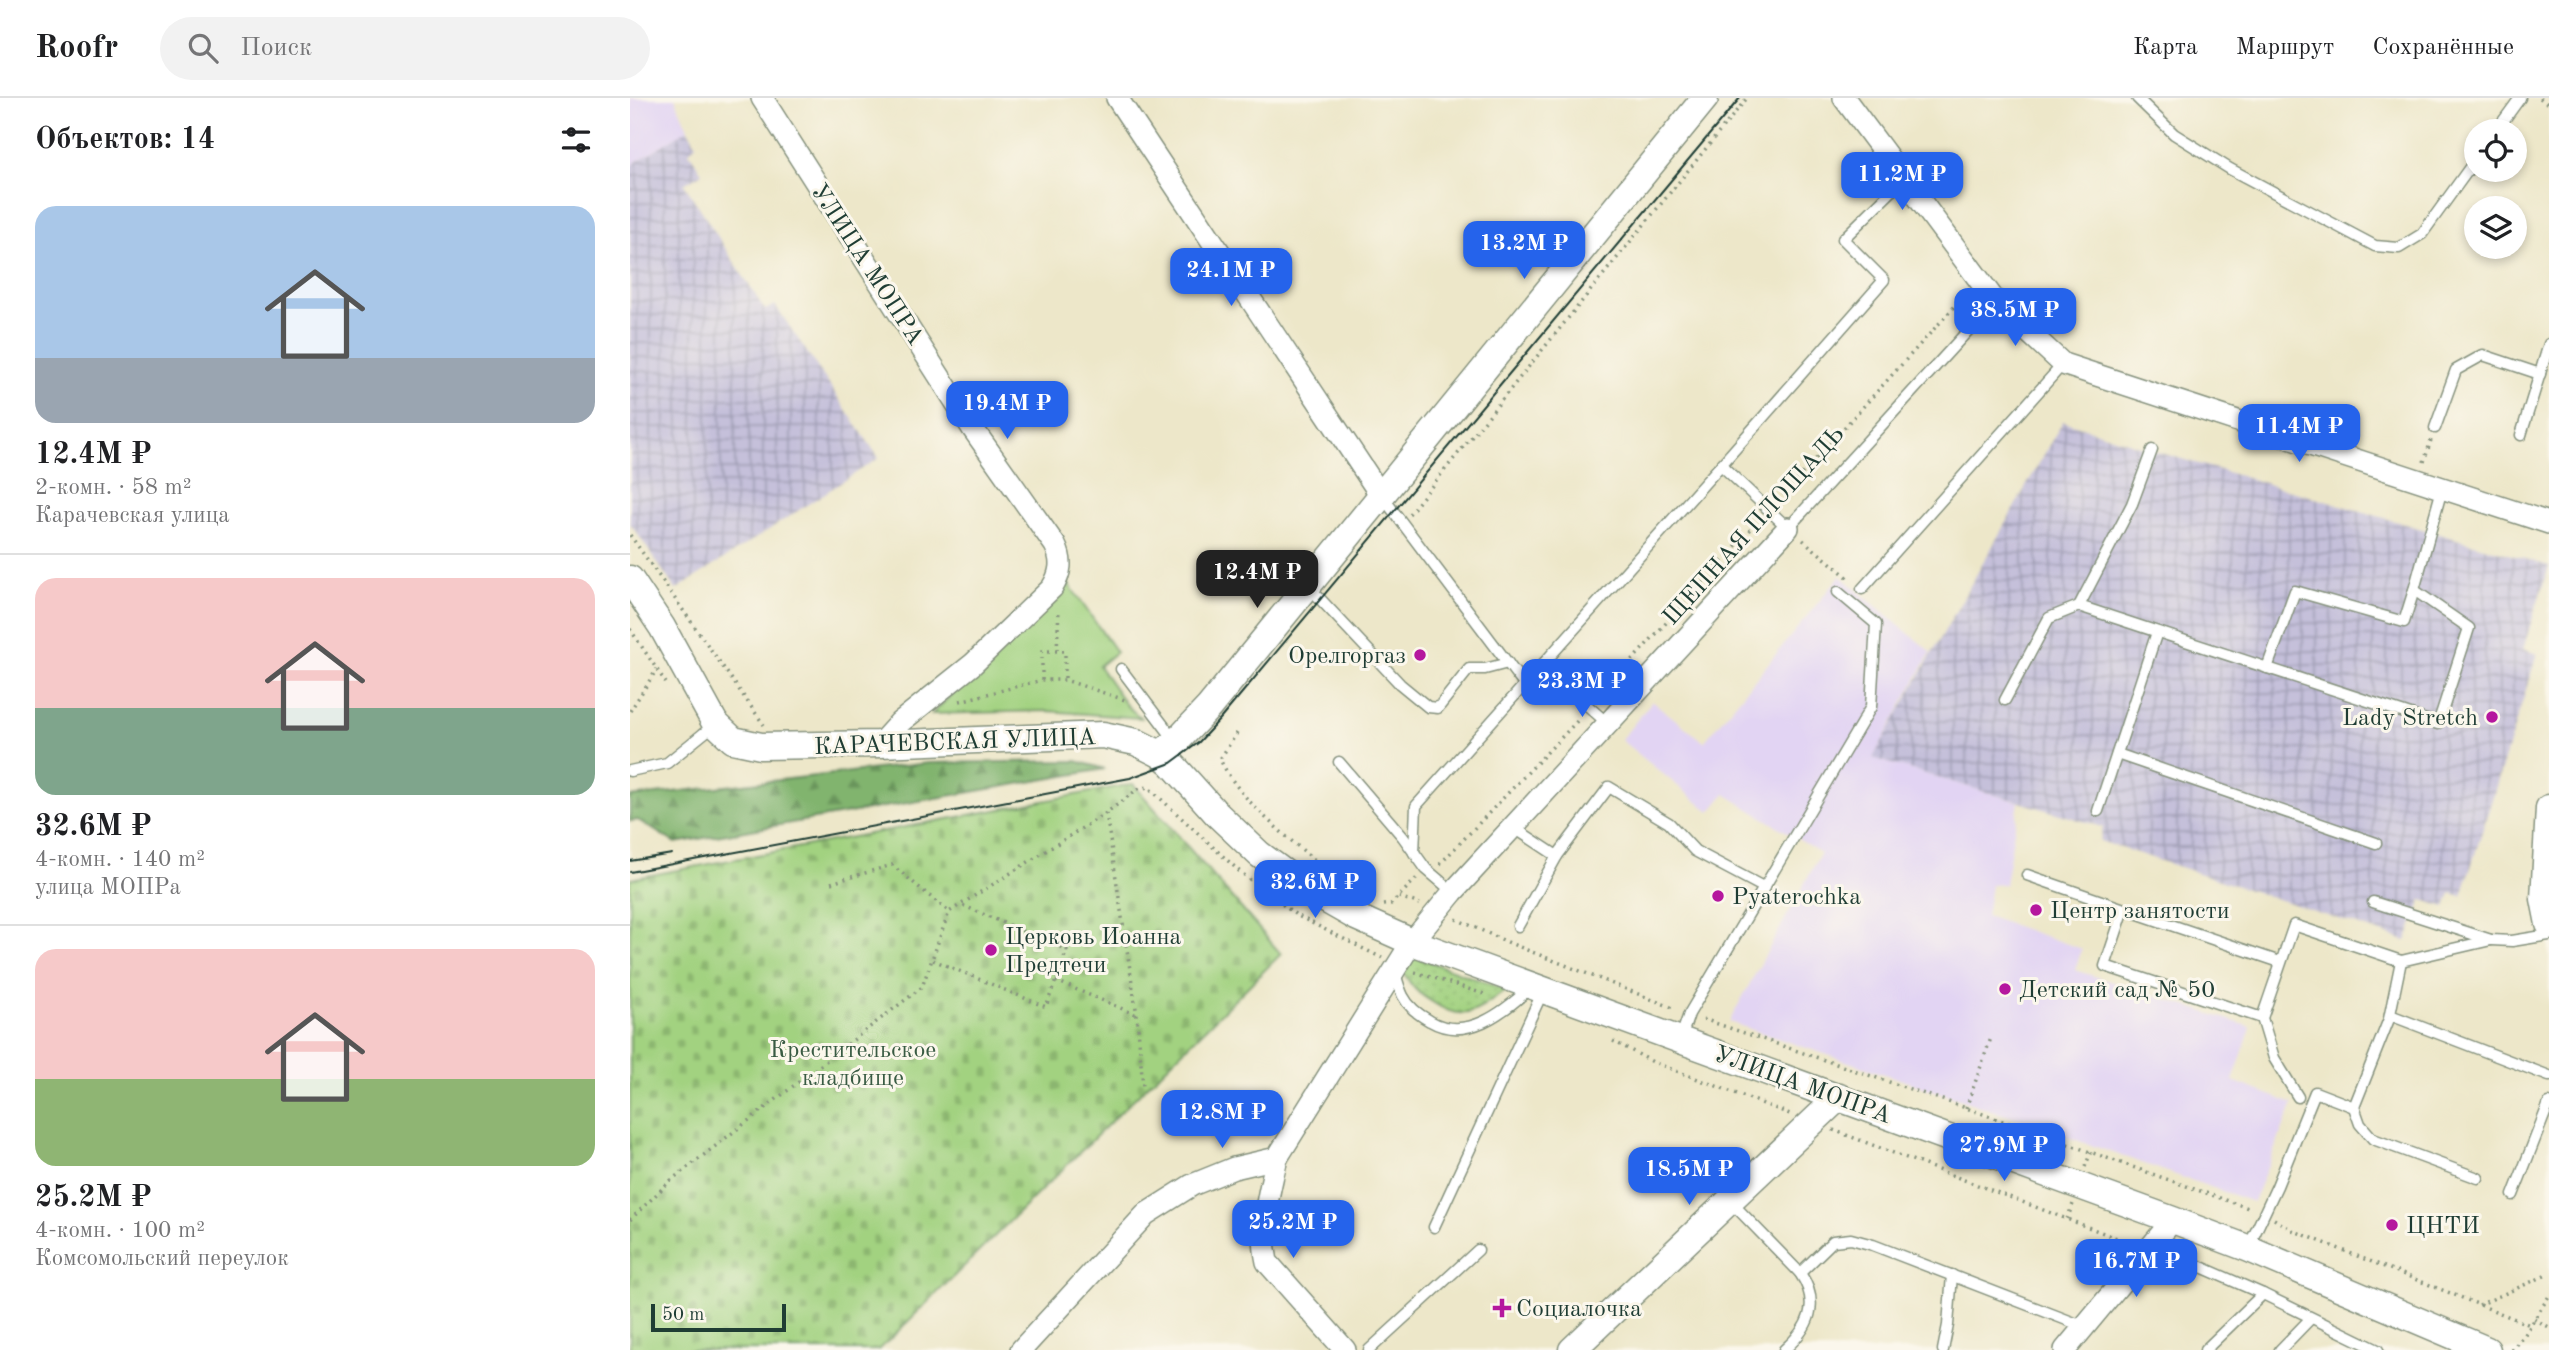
<!DOCTYPE html>
<html lang="ru">
<meta charset="utf-8">
<style>
:root{--surface:#fff;--page:#f2f2f2;--text:#202124;--muted:#757577;--line:#e0e0e0;--accent:#2563eb}
body{margin:0;font-family:"Old Standard TT",serif;background:var(--page);color:var(--text);height:100vh;display:flex;flex-direction:column;font-size:26px;white-space:nowrap}
*{box-sizing:border-box;margin:0}
p{font-size:23px;color:var(--muted)}
.icon{flex:none;width:38px;height:38px;fill:none;stroke:currentColor;stroke-width:2;stroke-linecap:round;stroke-linejoin:round}
.map{position:relative;flex:1;overflow:hidden}
.drawer{display:flex;flex-direction:column;background:var(--surface);width:630px}
.drawer>*{flex:none}
.buttons{position:absolute;left:1834px;top:21px;display:grid;gap:14px}
.buttons a{display:grid;place-items:center;width:63px;height:63px;border-radius:50%;background:var(--surface);box-shadow:0 4px 10px #0003;font-size:35px}
.scale{position:absolute;left:21px;bottom:18px;width:135px;box-sizing:border-box;padding-left:7px;border:4px solid #1f3d34;border-top:0;font-size:19px;line-height:24px;white-space:nowrap;color:#1f3d34;-webkit-text-stroke:5px #fbf7ec;paint-order:stroke}
.price{position:absolute;translate:-50% -60px;padding:0 16px;border-radius:14px;background:var(--accent);color:#fff;font-size:23px;line-height:46px;filter:drop-shadow(0 2px 4px #0008)}
.price::after{content:'';position:absolute;left:50%;top:42px;width:21px;height:16px;margin-left:-10px;background:inherit;clip-path:polygon(0 0,100% 0,50% 100%)}
.price.active{background:#222;color:#fff}
ul{padding:0;list-style:none}
li{display:grid;align-content:center;gap:14px;height:371px;padding:0 35px}
li+li{border-top:2px solid var(--line)}
li span{display:grid;place-items:center;height:217px;border-radius:21px;color:#555}
li>.icon{margin-inline-start:auto}
span .icon{width:126px;height:126px;fill:#fffc;stroke-width:1}
li b{font-size:30px}
h2{display:flex;justify-content:space-between;align-items:center;height:84px;padding:0 35px;font-size:30px}
header{display:flex;align-items:center;gap:42px;box-sizing:border-box;height:98px;padding:0 35px;background:var(--surface);border-bottom:2px solid var(--line)}
header strong{font-size:33px}
nav{display:flex;gap:38px;margin-inline-start:auto;font-size:24px}
.search{width:490px;height:63px;background:var(--page);display:flex;align-items:center;gap:18px;box-sizing:border-box;padding:0 24px;border-radius:38px;color:var(--muted);font-size:26px}
main{display:flex;flex:1;min-height:0}
.map>svg:first-child{display:block}
.built{fill:#e2d4f3}
.industrial{fill:url(#industrial-grid)}
.grass{fill:url(#grass-dots);stroke:#60885a;stroke-width:2}
.forest{fill:url(#forest-firs);stroke:#507851;stroke-width:2}
.cemetery{fill:url(#cemetery-stones);stroke:#60885a;stroke-width:2}
.park{fill:#a2d280;stroke:#60885a;stroke-width:2}
.lines{fill:none;stroke-linecap:round;stroke-linejoin:round}
.service-casing{stroke:#86927e;stroke-width:13}
.minor-casing{stroke:#86927e;stroke-width:24}
.tertiary-casing{stroke:#86927e;stroke-width:29}
.path{stroke:#86927e;stroke-width:3.5;stroke-dasharray:2 5;stroke-linecap:butt}
.service{stroke:#fff;stroke-width:10}
.minor{stroke:#fff;stroke-width:21}
.tertiary{stroke:#fff;stroke-width:26}
.tram{stroke:#1f3d34;stroke-width:2}
.poi-dot{fill:#b5179e;stroke:#fbf7ec;stroke-width:2.5}
.labels{text-anchor:middle;stroke-width:6;stroke-linejoin:round;paint-order:stroke}
.street-label{font-size:24px;fill:#1f3d34;stroke:#fbf7ec}
.poi-label{font-size:24px;fill:#1f3d34;stroke:#fbf7ec;text-anchor:start}
.park-label{font-size:24px;fill:#395b43;stroke:#fbf7ec}
</style>
<header>
<strong>Roofr</strong>
<div class="search"><svg class="icon" aria-label="search" viewBox="0 0 24 24"><circle cx="10" cy="10" r="6"/><path d="M15 15l6 6"/></svg>Поиск</div>
<nav><a>Карта</a><a>Маршрут</a><a>Сохранённые</a></nav>
</header>
<main>
<section class="drawer">
<h2>Объектов: 14<svg class="icon" aria-label="filters" viewBox="0 0 24 24"><path d="M4 7h16M4 17h16"/><circle cx="9" cy="7" r="2"/><circle cx="15" cy="17" r="2"/></svg></h2>
<ul>
<li><span style="background:linear-gradient(#a9c7e8 70%,#9aa5b1 0)"><svg class="icon" aria-label="home" viewBox="0 0 24 24"><path d="M3 11l9-7 9 7M6 9v11h12V9"/></svg></span><div><b>12.4M ₽</b><p>2-комн. · 58 m²</p><p>Карачевская улица</p></div></li>
<li><span style="background:linear-gradient(#f6c9c9 60%,#7fa58c 0)"><svg class="icon" aria-label="home" viewBox="0 0 24 24"><path d="M3 11l9-7 9 7M6 9v11h12V9"/></svg></span><div><b>32.6M ₽</b><p>4-комн. · 140 m²</p><p>улица МОПРа</p></div></li>
<li><span style="background:linear-gradient(#f6c9c9 60%,#8fb573 0)"><svg class="icon" aria-label="home" viewBox="0 0 24 24"><path d="M3 11l9-7 9 7M6 9v11h12V9"/></svg></span><div><b>25.2M ₽</b><p>4-комн. · 100 m²</p><p>Комсомольский переулок</p></div></li>
</ul>
</section>
<div class="map">
<svg width="1919" height="1252" viewBox="0 0 1919 1252">
<defs>
<pattern id="industrial-grid" width="8" height="8" patternUnits="userSpaceOnUse" patternTransform="scale(1.75)"><rect width="8" height="8" fill="#c5c0da"/><path d="M0 4h8M4 0v8" fill="none" stroke="#9f9db2"/></pattern>
<pattern id="grass-dots" width="8" height="8" patternUnits="userSpaceOnUse" patternTransform="scale(1.75)"><rect width="8" height="8" fill="#a2d280"/><path d="M2 2h.1M6 6h.1" fill="none" stroke="#8bb56f" stroke-width="1.8" stroke-linecap="round"/></pattern>
<pattern id="forest-firs" width="22" height="20" patternUnits="userSpaceOnUse" patternTransform="scale(1.75)"><rect width="22" height="20" fill="#81b46e"/><path d="M5 1l3.5 6h-7zM16 11l3.5 6h-7z" fill="#69945b"/></pattern>
<pattern id="cemetery-stones" width="16" height="16" patternUnits="userSpaceOnUse" patternTransform="scale(1.75)"><rect width="16" height="16" fill="#a2d280"/><path d="M2 7V4a2 2 0 0 1 4 0v3zM10 15v-3a2 2 0 0 1 4 0v3z" fill="#8bb56f"/></pattern>
</defs>
<rect width="100%" height="100%" fill="#fbf7ec"/>
<filter id="ink" filterUnits="userSpaceOnUse"><feTurbulence type="fractalNoise" baseFrequency=".0143" numOctaves="2"/><feDisplacementMap in="SourceGraphic" scale="14" xChannelSelector="R" yChannelSelector="G"/><feConvolveMatrix kernelMatrix="1 2 1 2 8 2 1 2 1" color-interpolation-filters="sRGB"/></filter>
<filter id="wash" filterUnits="userSpaceOnUse"><feTurbulence type="fractalNoise" baseFrequency=".00686" numOctaves="4" result="noise"/><feDisplacementMap in="SourceGraphic" scale="28" xChannelSelector="R" yChannelSelector="G"/><feGaussianBlur stdDeviation="1.57" result="paint"/><feColorMatrix in="noise" values="0 0 0 0 0 0 0 0 0 0 0 0 0 0 0 0 0 1.4 0 .05"/><feComposite in="paint" operator="in"/></filter>
<g filter="url(#wash)">
<rect width="100%" height="100%" fill="#ede7c9"/>
<g class="built">
<polygon points="0,0 45,0 58,31 0,68"/>
<polygon points="1210,478 1301,554 1243,660 1389,704 1375,786 1361,787 1356,818 1452,851 1445,872 1621,929 1603,983 1663,1006 1623,1104 1338,1004 1099,924 1191,755 1095,696 1080,714 991,642 1022,603 1074,644"/>
</g>
<g class="industrial">
<polygon points="58,31 66,46 59,54 72,75 54,86 135,212 145,207 249,360 46,492 0,425 0,68"/>
<polygon points="1433,323 1531,355 1919,468 1893,551 1907,556 1832,798 1821,795 1816,809 1792,802 1776,843 1470,743 1473,729 1243,660"/>
</g>
<path class="grass" d="M784,858l92,34c-27,20 -41,34 -72,13 -16,-10 -21,-14 -30,-30z"/>
<polygon class="forest" points="446,663 475,671 45,745 8,722 0,723 0,699 299,665"/>
<polygon class="cemetery" points="503,686 651,856 249,1252 0,1252 0,781"/>
<polygon class="park" points="436,482 486,554 469,568 497,608 511,620 417,613 302,616"/>
</g>
<g filter="url(#ink)">
<g class="lines">
<g class="service-casing">
<g id="service">
<polyline points="1507,0 1544,36 1600,71 1745,148 1769,150 1792,136 1846,61"/>
<polyline points="1866,33 1890,0"/>
<polyline points="1274,81 1213,141 1254,182 1091,367 1158,430 1365,203"/>
<polyline points="1805,330 1826,272 1853,257 1910,276"/>
<polyline points="1891,337 1919,246"/>
<polyline points="1522,352 1502,406 1449,508 1808,626 1839,530 1784,492 1812,391"/>
<polyline points="752,398 895,588"/>
<polyline points="677,487 770,586 798,609 808,610 839,571 855,571 878,565"/>
<polyline points="1232,491 1433,266"/>
<polyline points="913,568 977,625"/>
<polyline points="1637,570 1665,493 1774,524 1784,492"/>
<polyline points="491,571 546,644"/>
<polyline points="1375,602 1419,520 1449,508"/>
<polyline points="1487,656 1746,745"/>
<polyline points="709,664 773,739 796,771 823,794"/>
<polyline points="0,673 37,665 84,627"/>
<polyline points="1468,713 1527,534"/>
<polyline points="883,729 927,758"/>
<polyline points="784,755 786,708 1091,367"/>
<polyline points="1397,777 1494,811"/>
<polyline points="1743,804 1861,842 1882,843 1919,837"/>
<polyline points="888,828 927,758 979,689 1039,725 1065,753 1133,789"/>
<path d="M764,872c3,9 5,18 9,26 6,12 16,19 27,25 36,21 73,-8 100,-33"/>
<polyline points="1760,917 1919,978"/>
<polyline points="1632,920 1475,868 1494,811 1650,864"/>
<polyline points="1050,942 1059,916 1241,609 1246,526 1208,494"/>
<polyline points="1668,999 1644,960 1632,920 1664,827 1771,863 1861,842"/>
<polyline points="1724,1009 1730,1026 1743,1041 1848,1080"/>
<polyline points="1883,1097 1919,1005"/>
<polyline points="1100,1103 1170,1175"/>
<polyline points="804,1129 913,893"/>
<polyline points="1523,1148 1633,1196 1748,1252"/>
<polyline points="1618,1150 1647,1088 1685,994 1724,1009 1759,921 1771,863"/>
<polyline points="739,1252 848,1152"/>
<path d="M1154,1252c25,-22 37,-46 16,-77l33,-32 18,-2 22,6 212,82"/>
<polyline points="1313,1252 1318,1227 1322,1177"/>
<polyline points="1575,1252 1633,1196"/>
<polyline points="1650,1252 1681,1220"/>
</g>
</g>
<g class="minor-casing">
<g id="minor">
<path d="M132,0l211,331 82,116c8,16 6,28 -3,43l-79,76 -74,59 -19,21"/>
<polyline points="487,0 750,396"/>
<polyline points="1214,0 1365,203 1433,266 1919,425"/>
<path d="M647,1060c-8,35 -18,68 -10,104l78,88"/>
<polyline points="391,1252 516,1116 562,1087 604,1070 647,1060 782,844 823,794 1158,430"/>
<polyline points="1435,1252 1543,1122"/>
</g>
</g>
<g class="tertiary-casing">
<g id="tertiary">
<polyline points="0,481 32,529 85,625 103,642 131,648 250,646 473,637 506,644 530,656 541,665 587,716 629,756 675,790 726,819 782,844 1543,1122 1617,1150 1857,1252"/>
<polyline points="530,656 546,644 579,609 1075,0"/>
<polyline points="1919,710 1914,801 1919,826"/>
<polyline points="942,1252 1209,999"/>
</g>
</g>
<g class="path">
<polyline points="1910,0 1919,7"/>
<polyline points="1794,364 1801,342"/>
<polyline points="1148,402 1336,196"/>
<polyline points="779,416 1117,0"/>
<polyline points="0,437 134,627"/>
<polyline points="1173,442 1221,482"/>
<polyline points="0,531 36,585"/>
<polyline points="427,552 429,511"/>
<polyline points="412,582 412,553 435,553 435,582"/>
<polyline points="969,599 1131,420"/>
<polyline points="330,603 412,582 435,582 498,603"/>
<polyline points="0,613 27,571"/>
<path d="M607,635l-17,26c20,45 83,91 121,122"/>
<polyline points="476,715 507,917 513,989"/>
<polyline points="810,766 950,620"/>
<polyline points="201,785 262,767 319,814"/>
<polyline points="769,799 790,806"/>
<polyline points="753,807 761,806 787,780"/>
<polyline points="826,821 882,846 1046,911"/>
<polyline points="303,862 416,909 437,852 332,807"/>
<polyline points="785,874 854,896"/>
<polyline points="426,883 507,917"/>
<polyline points="1073,921 1336,1010 1621,1111"/>
<polyline points="983,943 1023,964 1160,1016"/>
<polyline points="1336,1010 1361,940"/>
<polyline points="1203,1032 1500,1145"/>
<polyline points="1455,1069 1461,1054"/>
<polyline points="1437,1121 1443,1106"/>
<polyline points="1644,1121 1662,1132 1900,1227"/>
<polyline points="0,1122 40,1083 292,889 319,814 476,715 508,691 518,689 609,773 666,817 752,860"/>
<polyline points="1849,1207 1919,1176"/>
<polyline points="1904,1221 1919,1229"/>
<polyline points="1881,1252 1894,1238 1919,1198"/>
</g>
<use href="#service" class="service"/>
<use href="#minor" class="minor"/>
<use href="#tertiary" class="tertiary"/>
<g class="tram">
<polyline points="0,763 42,756"/>
<polyline points="0,774 500,680 541,665 568,645 591,620 1110,0"/>
</g>
</g>
</g>
<g class="poi-dot">
<circle cx="790" cy="557" r="7"/>
<circle cx="1862" cy="619" r="7"/>
<circle cx="1088" cy="798" r="7"/>
<circle cx="1406" cy="812" r="7"/>
<circle cx="361" cy="852" r="7"/>
<circle cx="1375" cy="891" r="7"/>
<circle cx="1762" cy="1127" r="7"/>
<path d="M868.5 1199.5h7v7h7v7h-7v7h-7v-7h-7v-7h7z"/>
</g>
<g class="labels">
<g class="street-label">
<text transform="translate(238 166) rotate(57)" y="8">УЛИЦА МОПРА</text>
<text transform="translate(1123 427) rotate(-48)" y="8">ЩЕПНАЯ ПЛОЩАДЬ</text>
<text transform="translate(325 643) rotate(-2)" y="8">КАРАЧЕВСКАЯ УЛИЦА</text>
<text transform="translate(1173 986) rotate(20)" y="8">УЛИЦА МОПРА</text>
</g>
<g class="poi-label">
<text x="776" y="565" text-anchor="end">Орелгоргаз</text>
<text x="1848" y="627" text-anchor="end">Lady Stretch</text>
<text x="1102" y="806">Pyaterochka</text>
<text x="1420" y="820">Центр занятости</text>
<text x="375" y="846">Церковь Иоанна<tspan x="375" dy="28">Предтечи</tspan></text>
<text x="1389" y="899">Детский сад № 50</text>
<text x="1776" y="1135">ЦНТИ</text>
<text x="886" y="1218">Социалочка</text>
</g>
<g class="park-label">
<text x="223" y="959">Крестительское<tspan x="223" dy="28">кладбище</tspan></text>
</g>
</g>
</svg>
<div class="buttons">
<a><svg class="icon" aria-label="locate" viewBox="0 0 24 24"><circle cx="12" cy="12" r="6"/><path d="M12 2v4M12 18v4M2 12h4M18 12h4"/></svg></a>
<a><svg class="icon" aria-label="layers" viewBox="0 0 24 24"><path d="M12 4l9 5-9 5-9-5zM3 14l9 5 9-5"/></svg></a>
</div>
<div class="scale">50 m</div>
<b class="price" style="left:1272px;top:114px">11.2M ₽</b>
<b class="price" style="left:894px;top:183px">13.2M ₽</b>
<b class="price" style="left:601px;top:210px">24.1M ₽</b>
<b class="price" style="left:1385px;top:250px">38.5M ₽</b>
<b class="price" style="left:377px;top:343px">19.4M ₽</b>
<b class="price" style="left:1669px;top:366px">11.4M ₽</b>
<b class="price active" style="left:627px;top:512px">12.4M ₽</b>
<b class="price" style="left:952px;top:621px">23.3M ₽</b>
<b class="price" style="left:685px;top:822px">32.6M ₽</b>
<b class="price" style="left:592px;top:1052px">12.8M ₽</b>
<b class="price" style="left:1374px;top:1085px">27.9M ₽</b>
<b class="price" style="left:1059px;top:1109px">18.5M ₽</b>
<b class="price" style="left:663px;top:1162px">25.2M ₽</b>
<b class="price" style="left:1506px;top:1201px">16.7M ₽</b>
</div>
</main>
